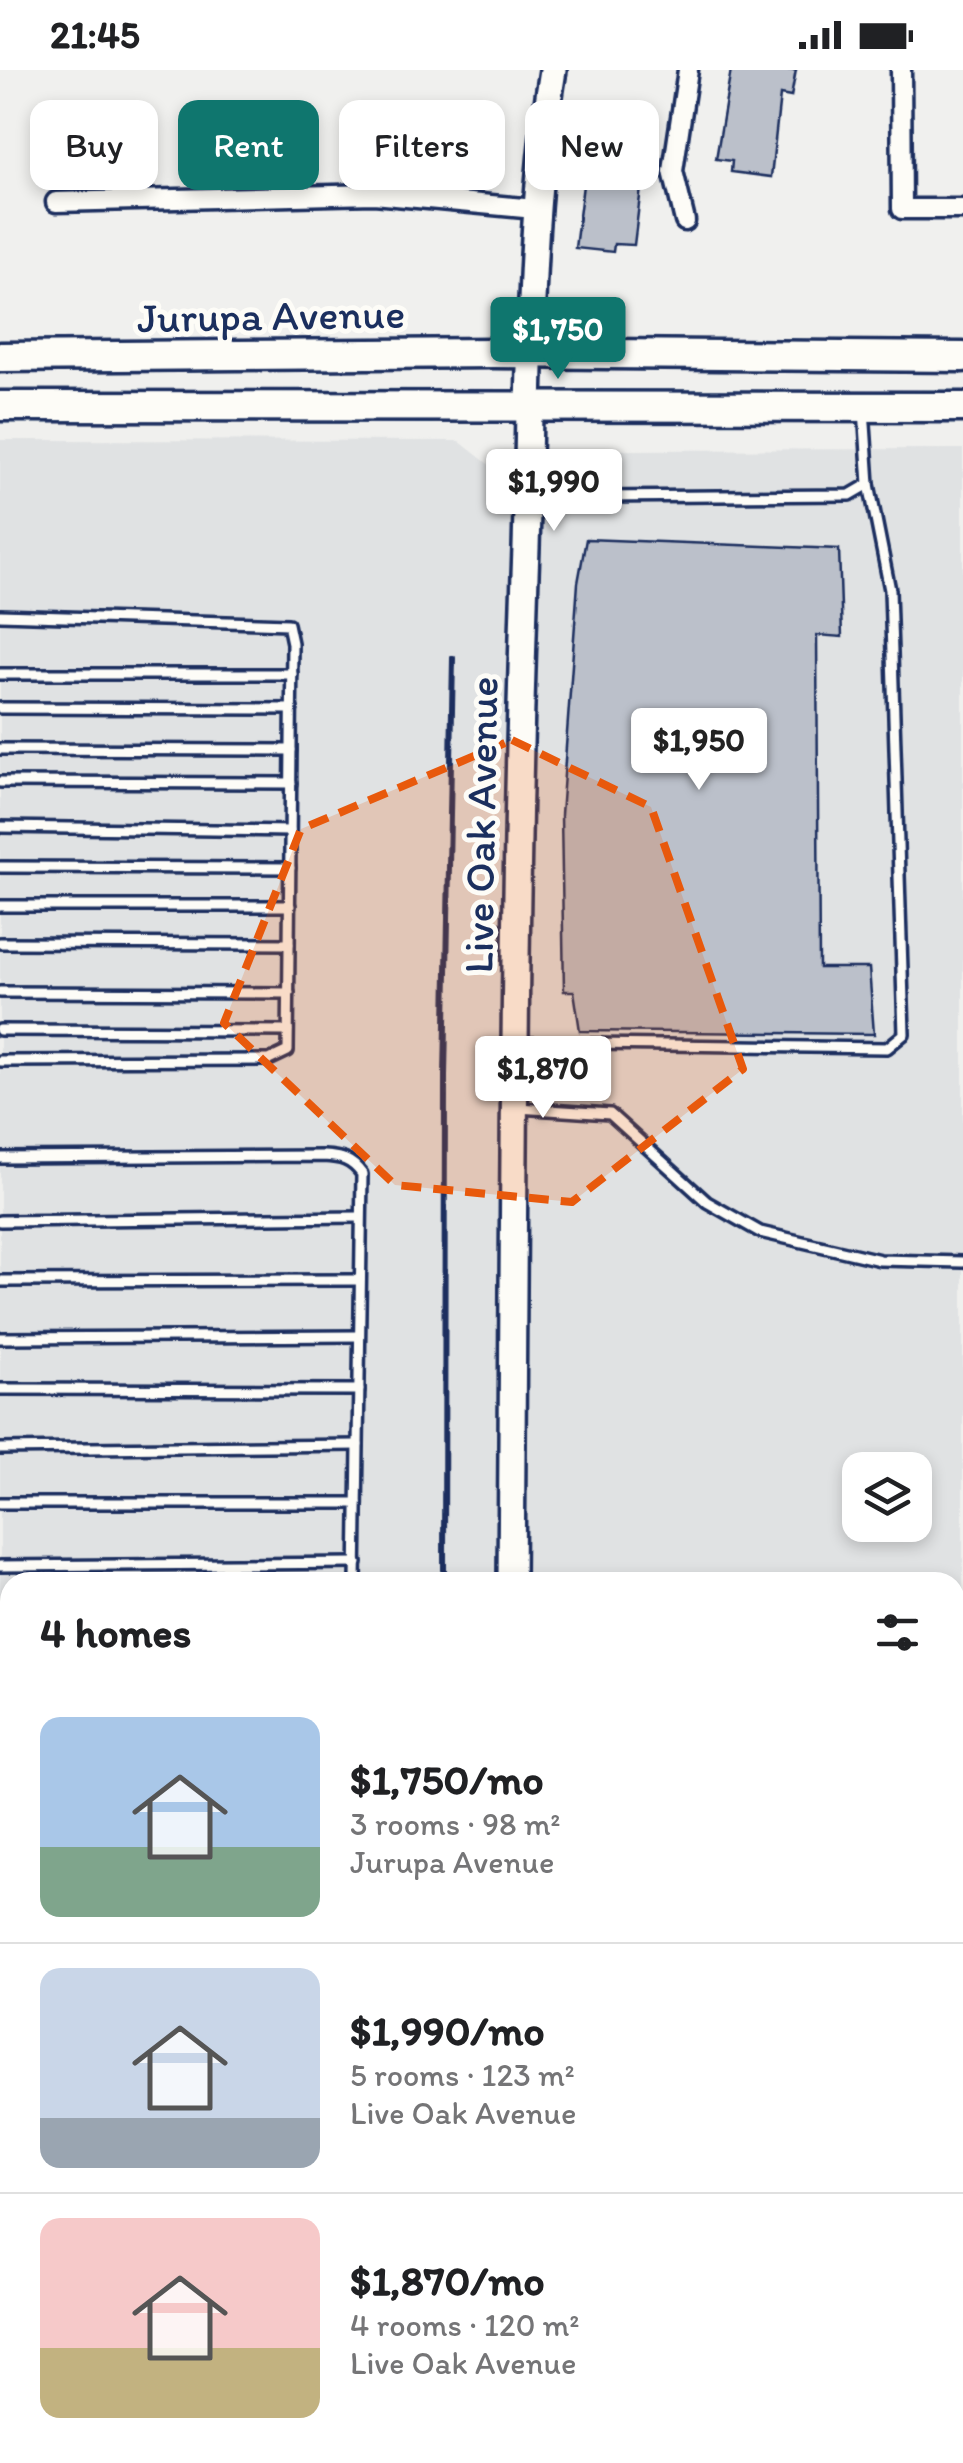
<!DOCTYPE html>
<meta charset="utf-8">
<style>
:root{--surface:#fff;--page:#f2f2f2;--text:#202124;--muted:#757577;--line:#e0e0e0;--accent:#0f766e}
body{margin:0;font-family:Itim,sans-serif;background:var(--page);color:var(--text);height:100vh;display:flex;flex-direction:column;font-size:38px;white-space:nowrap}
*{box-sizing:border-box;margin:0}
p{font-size:32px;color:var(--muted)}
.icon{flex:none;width:55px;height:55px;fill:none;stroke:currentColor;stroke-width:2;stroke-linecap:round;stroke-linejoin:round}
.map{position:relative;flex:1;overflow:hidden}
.sheet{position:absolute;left:0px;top:1502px;width:965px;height:892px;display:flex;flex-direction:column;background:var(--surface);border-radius:30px 30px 0 0;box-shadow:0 5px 15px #0003}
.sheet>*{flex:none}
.guide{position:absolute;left:30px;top:30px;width:905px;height:90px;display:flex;gap:20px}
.buttons{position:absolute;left:842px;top:1382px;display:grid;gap:20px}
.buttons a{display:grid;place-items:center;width:90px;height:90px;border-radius:20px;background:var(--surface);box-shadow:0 5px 15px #0003;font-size:50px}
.price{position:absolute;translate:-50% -85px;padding:0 22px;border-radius:10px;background:#fff;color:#222;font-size:32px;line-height:65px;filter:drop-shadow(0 2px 5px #0008)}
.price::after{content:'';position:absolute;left:50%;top:60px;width:30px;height:22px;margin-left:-15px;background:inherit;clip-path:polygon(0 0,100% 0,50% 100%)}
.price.active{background:var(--accent);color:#fff}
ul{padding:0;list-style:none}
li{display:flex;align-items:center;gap:30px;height:250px;padding:0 40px}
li+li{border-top:2px solid var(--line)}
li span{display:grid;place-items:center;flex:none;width:280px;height:200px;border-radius:20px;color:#555}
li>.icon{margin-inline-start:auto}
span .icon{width:120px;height:120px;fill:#fffc;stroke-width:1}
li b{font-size:42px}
h2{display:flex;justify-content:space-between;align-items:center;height:120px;padding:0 40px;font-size:42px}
.tag{padding:0 35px;border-radius:20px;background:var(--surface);box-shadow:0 5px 15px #0003;font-size:35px;line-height:90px}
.tag.active{background:var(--accent);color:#fff}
.status{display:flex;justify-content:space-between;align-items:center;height:70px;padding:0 50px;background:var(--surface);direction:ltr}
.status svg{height:28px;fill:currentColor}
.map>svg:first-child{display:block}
.built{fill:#e0e2e3;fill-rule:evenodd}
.building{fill:#bbc0ca;stroke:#1b2f5e;stroke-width:2.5}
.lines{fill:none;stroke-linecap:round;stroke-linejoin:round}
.lane-casing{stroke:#1b2f5e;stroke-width:16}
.street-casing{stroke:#1b2f5e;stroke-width:25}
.secondary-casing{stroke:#1b2f5e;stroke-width:32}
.primary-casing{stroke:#1b2f5e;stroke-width:35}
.lane{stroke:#fdfcf7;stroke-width:9}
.street{stroke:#fdfcf7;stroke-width:18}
.secondary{stroke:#fdfcf7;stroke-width:25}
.primary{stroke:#fdfcf7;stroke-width:28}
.rail{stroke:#1b2f5e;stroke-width:6}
.marked{fill:#e8590c;fill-opacity:0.2;stroke:#e8590c;stroke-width:8;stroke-dasharray:20 12;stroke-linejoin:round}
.labels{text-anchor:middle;stroke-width:10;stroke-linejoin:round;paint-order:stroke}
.street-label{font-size:42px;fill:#1b2f5e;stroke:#fdfcf7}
</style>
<div class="status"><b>21:45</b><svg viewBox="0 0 49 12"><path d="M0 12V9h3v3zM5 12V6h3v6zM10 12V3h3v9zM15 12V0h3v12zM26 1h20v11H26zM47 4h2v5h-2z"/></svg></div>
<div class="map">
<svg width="963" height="2393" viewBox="0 0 963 2393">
<rect width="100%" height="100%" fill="#f0f0ee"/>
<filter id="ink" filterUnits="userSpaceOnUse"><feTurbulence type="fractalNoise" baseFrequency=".01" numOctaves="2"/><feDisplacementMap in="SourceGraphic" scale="20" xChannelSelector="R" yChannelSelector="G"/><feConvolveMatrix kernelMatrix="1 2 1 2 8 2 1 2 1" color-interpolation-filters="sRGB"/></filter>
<g filter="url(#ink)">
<path class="built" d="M0,370l459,1 37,29h75l30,-20 362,-1v2014h-963zM860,1400h55v55h-55zM10,1512h945v873h-945z"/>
<g class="building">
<polygon points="731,0 796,0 791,27 780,25 771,107 731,102 732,91 716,89"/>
<polygon points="585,99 642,110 634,175 614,174 613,182 575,178"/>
<polygon points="586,469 839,479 842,567 817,565 819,898 869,898 874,964 580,961 574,921 564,921 561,745 578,513"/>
</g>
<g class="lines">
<g class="lane-casing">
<g id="lane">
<polyline points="602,427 850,425 869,414 864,339"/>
<polyline points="0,545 288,554 292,573 288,981 269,990 0,991"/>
<polyline points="0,604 292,604"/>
<polyline points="0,638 292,639"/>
<polyline points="0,679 291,680"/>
<polyline points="0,712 291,713"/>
<polyline points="0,757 290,761"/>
<polyline points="0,797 290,798"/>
<polyline points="0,836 290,836"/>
<polyline points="0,873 289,874"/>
<polyline points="0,922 289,923"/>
<polyline points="0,960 288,961"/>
<polyline points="519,973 887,978 904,964 890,520 869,414"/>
<polyline points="518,1038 610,1044 707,1132 760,1162 880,1190 963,1192"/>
<path d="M0,1088l323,-2c18,1 28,3 39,18l-6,408"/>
<polyline points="0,1151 360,1147"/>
<polyline points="0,1211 360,1210"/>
<polyline points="0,1268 359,1266"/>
<polyline points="0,1319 359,1320"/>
<polyline points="0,1379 358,1375"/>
<polyline points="0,1433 357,1433"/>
<polyline points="0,1496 357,1493"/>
<polyline points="0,1554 10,1554"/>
<polyline points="0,1689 10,1689"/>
<polyline points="0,2050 10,2050"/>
<polyline points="955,2083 963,2083"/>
<polyline points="955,2269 963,2269"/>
<polyline points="606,2385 606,2393"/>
<polyline points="361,2393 361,2385"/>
</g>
</g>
<g class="street-casing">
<g id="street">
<polyline points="901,0 902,139 963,139"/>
<polyline points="56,132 374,124 535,139"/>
<polyline points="685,151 673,101 688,0"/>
</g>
</g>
<g class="secondary-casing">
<g id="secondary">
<path d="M511,1512c3,-344 2,-689 15,-1034 5,-160 1,-319 27,-478"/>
<polyline points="506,2385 506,2393"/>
</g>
</g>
<g class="primary-casing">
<g id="primary">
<polyline points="0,287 494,283 963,287"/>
<polyline points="0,336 963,337"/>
</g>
</g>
<use href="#lane" class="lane"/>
<use href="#street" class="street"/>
<use href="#secondary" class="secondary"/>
<use href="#primary" class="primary"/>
<g class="rail">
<polyline points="444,1512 445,1006 453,588"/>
<polyline points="0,2098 10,2098"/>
<polyline points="429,2385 430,2393"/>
</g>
</g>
</g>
<path class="marked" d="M512,670l139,67 92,262 -171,133 -177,-17 -171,-162 77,-194z"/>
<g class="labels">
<g class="street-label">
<text transform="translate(271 245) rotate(-1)" y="15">Jurupa Avenue</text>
<text transform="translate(480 755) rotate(-89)" y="15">Live Oak Avenue</text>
</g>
</g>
</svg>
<div class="buttons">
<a><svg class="icon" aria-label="layers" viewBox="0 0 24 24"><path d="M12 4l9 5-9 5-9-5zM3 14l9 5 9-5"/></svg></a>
</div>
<b class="price active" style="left:558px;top:312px">$1,750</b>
<b class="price" style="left:554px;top:464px">$1,990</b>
<b class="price" style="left:699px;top:723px">$1,950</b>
<b class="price" style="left:543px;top:1051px">$1,870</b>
<div class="guide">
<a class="tag">Buy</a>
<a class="tag active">Rent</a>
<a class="tag">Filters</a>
<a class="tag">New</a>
</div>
<section class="sheet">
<h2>4 homes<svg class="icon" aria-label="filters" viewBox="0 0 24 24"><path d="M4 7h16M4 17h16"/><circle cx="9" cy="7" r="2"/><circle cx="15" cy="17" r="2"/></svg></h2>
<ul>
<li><span style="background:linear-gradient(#a9c7e8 65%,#7fa58c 0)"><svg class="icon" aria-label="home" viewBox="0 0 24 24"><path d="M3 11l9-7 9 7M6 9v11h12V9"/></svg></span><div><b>$1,750/mo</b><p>3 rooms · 98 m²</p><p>Jurupa Avenue</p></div></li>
<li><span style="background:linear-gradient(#c9d6e8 75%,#9aa5b1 0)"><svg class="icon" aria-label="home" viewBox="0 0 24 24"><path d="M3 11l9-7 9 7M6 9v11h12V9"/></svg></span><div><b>$1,990/mo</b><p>5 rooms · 123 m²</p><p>Live Oak Avenue</p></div></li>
<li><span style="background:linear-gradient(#f6c9c9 65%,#c2b280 0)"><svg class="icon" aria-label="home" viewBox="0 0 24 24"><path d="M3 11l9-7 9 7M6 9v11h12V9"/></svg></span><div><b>$1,870/mo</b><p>4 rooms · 120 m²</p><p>Live Oak Avenue</p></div></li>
</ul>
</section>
</div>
